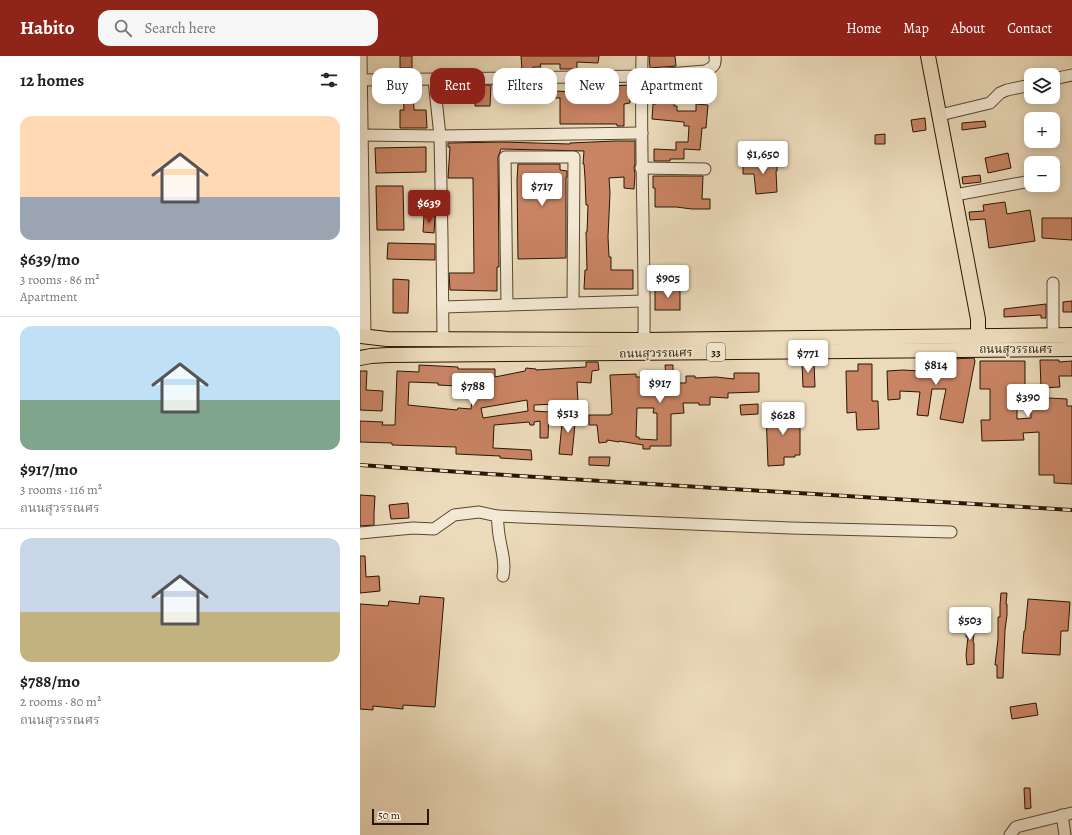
<!DOCTYPE html>
<meta charset="utf-8">
<style>
:root{--surface:#fff;--page:#f6f6f6;--text:#222;--muted:#767676;--line:#e0e0e0;--accent:#8f2418}
body{margin:0;font-family:Alegreya,"Noto Serif Thai",serif;background:var(--page);color:var(--text);height:100vh;display:flex;flex-direction:column;font-size:15px;white-space:nowrap}
*{box-sizing:border-box;margin:0}
p{font-size:13px;color:var(--muted)}
.icon{flex:none;width:22px;height:22px;fill:none;stroke:currentColor;stroke-width:2;stroke-linecap:round;stroke-linejoin:round}
.map{position:relative;flex:1;overflow:hidden}
.side{display:flex;flex-direction:column;background:var(--surface);width:360px}
.side>*{flex:none}
.hud{position:absolute;left:12px;top:12px;width:380px;height:36px;display:flex;gap:8px}
.tools{position:absolute;left:664px;top:12px;display:grid;gap:8px}
.tools a{display:grid;place-items:center;width:36px;height:36px;border-radius:8px;background:var(--surface);box-shadow:0 2px 10px #0003;font-size:20px}
.scale{position:absolute;left:12px;bottom:10px;width:57px;box-sizing:border-box;padding-left:4px;border:2px solid #271601;border-top:0;font-size:11px;line-height:14px;white-space:nowrap;color:#271601;-webkit-text-stroke:3px #f3e8d3;paint-order:stroke}
.price{position:absolute;translate:-50% -34px;padding:0 9px;border-radius:4px;background:#fff;color:#222;font-size:13px;line-height:26px;filter:drop-shadow(0 1px 2px #0008)}
.price::after{content:'';position:absolute;left:50%;top:24px;width:12px;height:9px;margin-left:-6px;background:inherit;clip-path:polygon(0 0,100% 0,50% 100%)}
.price.active{background:var(--accent);color:#fff}
ul{padding:0;list-style:none}
li{display:grid;align-content:center;gap:8px;height:212px;padding:0 20px}
li+li{border-top:1px solid var(--line)}
li span{display:grid;place-items:center;height:124px;border-radius:12px;color:#555}
li>.icon{margin-inline-start:auto}
span .icon{width:72px;height:72px;fill:#fffc;stroke-width:1}
li b{font-size:17px}
h2{display:flex;justify-content:space-between;align-items:center;height:48px;padding:0 20px;font-size:17px}
.pill{padding:0 14px;border-radius:12px;background:var(--surface);box-shadow:0 2px 10px #0003;font-size:14px;line-height:36px}
.pill.active{background:var(--accent);color:#fff}
header{display:flex;align-items:center;gap:24px;box-sizing:border-box;height:56px;padding:0 20px;background:var(--accent);color:#fff}
header strong{font-size:19px}
nav{display:flex;gap:22px;margin-inline-start:auto;font-size:14px}
.search{width:280px;height:36px;background:var(--page);display:flex;align-items:center;gap:10px;box-sizing:border-box;padding:0 14px;border-radius:12px;color:var(--muted);font-size:15px}
main{display:flex;flex:1;min-height:0}
.map>svg:first-child{display:block}
.building{fill:#c98464;stroke:#271601;fill-rule:evenodd}
.lines{fill:none;stroke-linecap:round;stroke-linejoin:round}
.minor-casing{stroke:#584730;stroke-width:13}
.major-casing{stroke:#271601;stroke-width:16}
.minor{stroke:#f3e8d3;stroke-width:11}
.major{stroke:#ecdbbb;stroke-width:14}
.rail-casing{stroke:#271601;stroke-width:4}
.rail{stroke:#f3e8d3;stroke-width:2.5;stroke-dasharray:8;stroke-linecap:butt}
.labels{text-anchor:middle;stroke-width:3.5;stroke-linejoin:round;paint-order:stroke}
.shield{fill:#f3e8d3;stroke:#645540;stroke-width:1}
.shield-label{font-size:11px;font-weight:bold;fill:#271601}
.street-label{font-size:12px;fill:#271601;stroke:#f3e8d3}
</style>
<header>
<strong>Habito</strong>
<div class="search"><svg class="icon" aria-label="search" viewBox="0 0 24 24"><circle cx="10" cy="10" r="6"/><path d="M15 15l6 6"/></svg>Search here</div>
<nav><a>Home</a><a>Map</a><a>About</a><a>Contact</a></nav>
</header>
<main>
<section class="side">
<h2>12 homes<svg class="icon" aria-label="filters" viewBox="0 0 24 24"><path d="M4 7h16M4 17h16"/><circle cx="9" cy="7" r="2"/><circle cx="15" cy="17" r="2"/></svg></h2>
<ul>
<li><span style="background:linear-gradient(#ffd9b3 65%,#9aa5b1 0)"><svg class="icon" aria-label="home" viewBox="0 0 24 24"><path d="M3 11l9-7 9 7M6 9v11h12V9"/></svg></span><div><b>$639/mo</b><p>3 rooms · 86 m²</p><p>Apartment</p></div></li>
<li><span style="background:linear-gradient(#bfe0f5 60%,#7fa58c 0)"><svg class="icon" aria-label="home" viewBox="0 0 24 24"><path d="M3 11l9-7 9 7M6 9v11h12V9"/></svg></span><div><b>$917/mo</b><p>3 rooms · 116 m²</p><p>ถนนสุวรรณศร</p></div></li>
<li><span style="background:linear-gradient(#c9d6e8 60%,#c2b280 0)"><svg class="icon" aria-label="home" viewBox="0 0 24 24"><path d="M3 11l9-7 9 7M6 9v11h12V9"/></svg></span><div><b>$788/mo</b><p>2 rooms · 80 m²</p><p>ถนนสุวรรณศร</p></div></li>
</ul>
</section>
<div class="map">
<svg width="712" height="779" viewBox="0 0 712 779">
<rect width="100%" height="100%" fill="#ecdbbb"/>
<filter id="stains"><feTurbulence type="fractalNoise" baseFrequency=".005" numOctaves="4"/><feColorMatrix values="0 0 0 0 .2 0 0 0 0 .09 0 0 0 0 .02 0 0 0 .5 -.17"/></filter>
<radialGradient id="worn" r=".72"><stop offset=".6" stop-color="#630" stop-opacity="0"/><stop offset="1" stop-color="#630" stop-opacity=".3"/></radialGradient>
<g class="building">
<rect x="40" y="0" width="12" height="12"/>
<polygon points="161,0 239,0 238,7 217,6 217,13 200,13 200,8 180,8 181,11 173,11 173,14 162,15"/>
<polygon points="289,0 315,0 316,10 290,12"/>
<polygon points="314,25 314,50 317,50 317,55 336,55 336,48 348,49 346,72 342,72 340,94 324,93 324,103 310,103 310,105 294,105 294,93 316,94 316,86 328,86 329,70 324,70 324,66 292,63 293,48 296,48 296,35 293,35 293,26"/>
<polygon points="252,27 252,30 269,29 270,47 264,48 264,70 257,70 257,68 200,68 200,42 167,42 168,29 194,28 194,35 216,36 216,28 224,28 224,31 241,31 241,28"/>
<polygon points="116,29 131,29 130,50 115,50"/>
<polygon points="53,32 54,54 66,54 67,72 40,72 40,54 44,54 43,33"/>
<polygon points="565,62 566,74 553,76 551,64"/>
<polygon points="625,65 626,71 602,74 602,67"/>
<polygon points="525,78 525,88 515,88 515,79"/>
<polygon points="255,85 275,85 275,108 274,112 275,118 274,133 264,132 264,121 249,122 250,137 248,181 249,201 251,201 251,214 273,214 273,233 224,233 225,214 227,214 226,176 227,176 228,149 226,149 225,122 224,108 223,108 224,95 141,93 138,101 139,211 137,211 137,235 90,234 89,217 114,217 113,122 88,122 90,91 88,91 88,87 142,86 210,88 210,87"/>
<polygon points="66,91 66,116 16,117 15,92"/>
<polygon points="648,97 651,112 628,117 625,102"/>
<polygon points="408,103 417,103 417,115 416,115 417,136 396,138 394,118 383,118 383,105 408,105"/>
<polygon points="158,108 200,108 200,114 207,115 207,121 206,121 206,202 158,203 157,124"/>
<polygon points="620,119 621,126 603,128 602,121"/>
<polygon points="293,120 343,120 342,143 350,143 350,153 332,153 316,151 295,151 295,132 293,132"/>
<polygon points="16,130 43,130 44,174 17,174"/>
<polygon points="645,146 647,158 670,154 675,185 629,192 625,163 610,164 609,156 624,155 623,149"/>
<polygon points="64,159 75,160 74,177 63,176"/>
<polygon points="682,162 712,162 712,184 682,182"/>
<polygon points="28,187 75,188 75,204 27,203"/>
<polygon points="33,223 49,224 48,257 33,257"/>
<rect x="295" y="232" width="25" height="22"/>
<polygon points="712,245 712,256 703,256 703,246"/>
<polygon points="686,248 686,262 681,262 681,259 644,261 644,253"/>
<polygon points="614,302 615,305 603,367 580,363 586,333 572,333 568,360 557,359 560,336 540,335 540,343 528,344 527,315 543,314 560,315 560,306 590,307 591,303"/>
<polygon points="680,304 699,304 699,306 712,305 712,320 699,320 700,331 681,332"/>
<polygon points="620,305 665,305 665,332 657,333 657,363 671,362 670,341 707,343 707,350 712,350 712,428 694,427 694,419 679,419 679,376 663,377 664,384 622,385 621,364 630,364 630,333 620,333"/>
<path d="M226,306h12l1,8 -7,1 -1,12 -14,-1 1,21 -44,2v6l15,1 -1,26h-8v-17l-6,1v3h-4l-1,-3 -35,3 -1,23 38,2 1,10 -32,-2v-2l-44,-2v-7l-64,-2v-2l-32,-1v-21l23,1 -1,3h13l2,-54 22,1v-7l39,2v2h37v8l30,-6 1,-3 10,1v1l50,-3zM49,326l29,1v2l19,1v-2h17l-3,25 -13,-1 -1,2 -49,-5zM167,344l1,11 -45,7 -2,-10z"/>
<polygon points="442,306 454,306 455,331 443,331"/>
<polygon points="498,308 512,308 512,345 518,345 519,373 497,374 496,356 487,357 486,315 498,315"/>
<path d="M305,309h8v18h13v-7h9v2l21,-1 18,2v-6h25v19l-31,1v5l-18,-1v8h-11v-2h-16l1,10 -13,1v32h-21v3h-7v-4l-24,-4v1l-12,-2v2l-8,1 -2,-18h-8v-10h21v-1h2l-2,-39 26,-1v3h17v2l13,-3zM277,352h17l-1,5h4v27l-18,-1v-2h-3z"/>
<polygon points="0,315 7,315 6,334 23,335 22,355 0,354"/>
<polygon points="398,348 398,358 381,359 380,349"/>
<polygon points="406,355 422,355 422,357 440,356 440,399 435,399 435,401 424,401 424,409 408,410"/>
<polygon points="203,357 216,358 212,399 199,398"/>
<polygon points="229,401 250,401 249,410 229,409"/>
<polygon points="0,439 15,440 14,458 14,469 0,470"/>
<polygon points="48,447 49,462 31,463 29,449"/>
<polygon points="0,500 5,500 6,521 19,520 20,535 0,537"/>
<polygon points="641,537 647,537 646,548 647,548 647,559 645,574 643,622 637,622 637,609 635,609 638,583 638,561 640,561 640,549"/>
<polygon points="60,540 84,542 75,651 43,649 43,653 13,650 13,654 0,653 0,548 28,550 29,545 59,548"/>
<polygon points="668,543 710,546 708,575 701,575 700,599 662,597 664,575 665,575"/>
<polygon points="614,561 614,577 613,586 614,587 614,608 607,609 606,599 608,581 606,581 607,562"/>
<polygon points="676,647 678,659 652,663 650,651"/>
<polygon points="664,732 670,732 671,752 665,753"/>
</g>
<g class="lines">
<g class="minor-casing">
<g id="minor">
<polyline points="1,0 5,281"/>
<path d="M282,0c-2,95 3,189 2,284"/>
<polyline points="693,23 712,19"/>
<path d="M1,24l281,-4 63,-5c9,-4 11,-6 10,-15"/>
<polyline points="74,24 80,80 82,182 83,283"/>
<polyline points="580,59 630,47 640,37 647,34 671,29"/>
<polyline points="2,79 80,80 282,77"/>
<polyline points="281,112 345,113"/>
<polyline points="595,139 671,125"/>
<polyline points="693,227 693,279"/>
<polyline points="147,249 145,101 214,101 213,247"/>
<polyline points="83,251 284,245"/>
<polyline points="137,460 430,472 591,476"/>
<path d="M0,477l53,-5 21,1 20,-14 25,-3 18,4c1,6 1,13 2,19 2,13 7,28 4,41"/>
<polyline points="702,759 705,779"/>
<polyline points="650,779 656,771 712,757"/>
</g>
</g>
<g class="major-casing">
<g id="major">
<polyline points="568,0 618,263 618,287"/>
<polyline points="0,280 27,283 284,284 712,279"/>
<polyline points="0,302 11,300 28,299 712,293"/>
</g>
</g>
<use href="#minor" class="minor"/>
<use href="#major" class="major"/>
<g class="rail-casing">
<polyline id="rail" points="0,409 129,418 712,454"/>
</g>
<use href="#rail" class="rail"/>
</g>
<g class="labels">
<rect class="shield" x="347" y="287" width="18" height="18" rx="3"/>
<g class="shield-label">
<text x="356" y="300">33</text>
</g>
<g class="street-label">
<text x="656" y="297">ถนนสุวรรณศร</text>
<text transform="translate(296 297) rotate(-1)" y="4">ถนนสุวรรณศร</text>
</g>
</g>
<rect width="100%" height="100%" filter="url(#stains)"/>
<rect width="100%" height="100%" fill="url(#worn)"/>
</svg>
<div class="tools">
<a><svg class="icon" aria-label="layers" viewBox="0 0 24 24"><path d="M12 4l9 5-9 5-9-5zM3 14l9 5 9-5"/></svg></a>
<a>+</a>
<a>−</a>
</div>
<div class="scale">50 m</div>
<b class="price" style="left:403px;top:119px">$1,650</b>
<b class="price" style="left:182px;top:151px">$717</b>
<b class="price active" style="left:69px;top:168px">$639</b>
<b class="price" style="left:308px;top:243px">$905</b>
<b class="price" style="left:448px;top:318px">$771</b>
<b class="price" style="left:576px;top:330px">$814</b>
<b class="price" style="left:300px;top:348px">$917</b>
<b class="price" style="left:113px;top:351px">$788</b>
<b class="price" style="left:668px;top:362px">$390</b>
<b class="price" style="left:208px;top:378px">$513</b>
<b class="price" style="left:423px;top:380px">$628</b>
<b class="price" style="left:610px;top:585px">$503</b>
<div class="hud">
<a class="pill">Buy</a>
<a class="pill active">Rent</a>
<a class="pill">Filters</a>
<a class="pill">New</a>
<a class="pill">Apartment</a>
</div>
</div>
</main>
